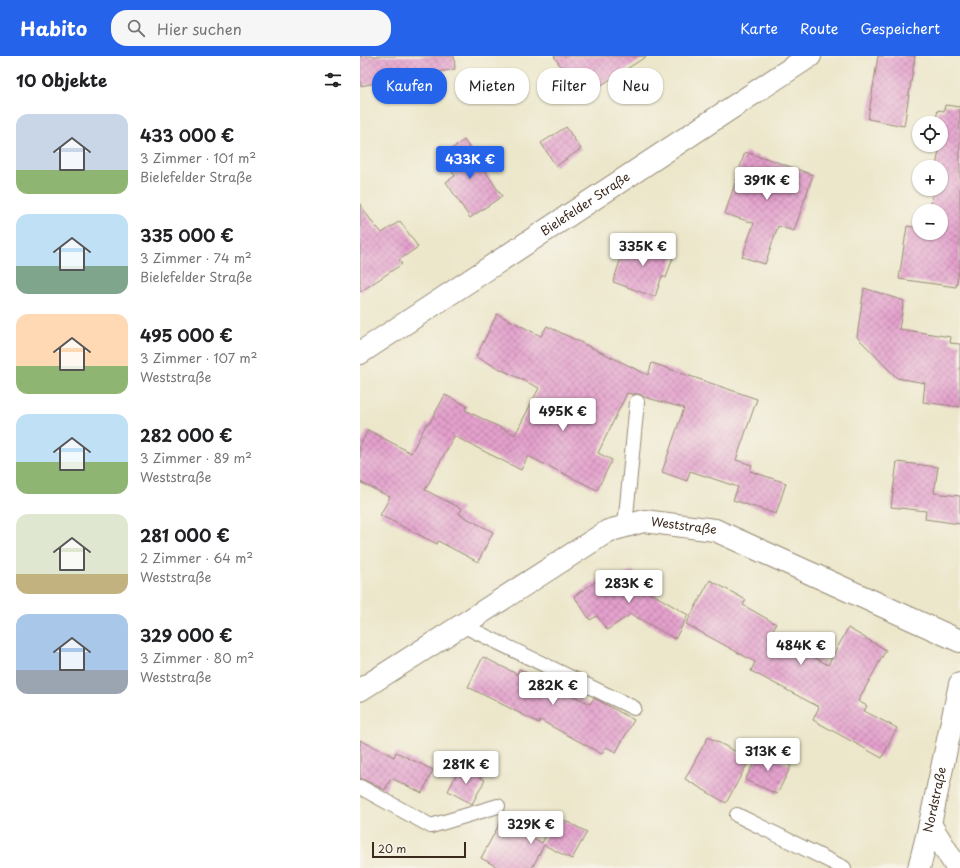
<!DOCTYPE html>
<html lang="de">
<meta charset="utf-8">
<style>
:root{--surface:#fff;--page:#f6f6f6;--text:#202124;--muted:#757577;--accent:#2563eb}
body{margin:0;font-family:"Playpen Sans",sans-serif;background:var(--page);color:var(--text);height:100vh;display:flex;flex-direction:column;font-size:15px;white-space:nowrap}
*{box-sizing:border-box;margin:0}
p{font-size:13px;color:var(--muted)}
.icon{flex:none;width:22px;height:22px;fill:none;stroke:currentColor;stroke-width:2;stroke-linecap:round;stroke-linejoin:round}
.map{position:relative;flex:1;overflow:hidden}
.panel{display:flex;flex-direction:column;background:var(--surface);width:360px}
.panel>*{flex:none}
.banner{position:absolute;left:12px;top:12px;width:380px;height:36px;display:flex;gap:8px}
.controls{position:absolute;left:552px;top:60px;display:grid;gap:8px}
.controls a{display:grid;place-items:center;width:36px;height:36px;border-radius:50%;background:var(--surface);box-shadow:0 1px 3px #0004;font-size:20px}
.scale{position:absolute;left:12px;bottom:10px;width:94px;box-sizing:border-box;padding-left:4px;border:2px solid #3b2a1e;border-top:0;font-size:11px;line-height:14px;white-space:nowrap;color:#3b2a1e;-webkit-text-stroke:3px #f7f3e8;paint-order:stroke}
.price{position:absolute;translate:-50% -34px;padding:0 9px;border-radius:4px;background:#fff;color:#222;font-size:13px;line-height:26px;filter:drop-shadow(0 1px 2px #0008)}
.price::after{content:'';position:absolute;left:50%;top:24px;width:12px;height:9px;margin-left:-6px;background:inherit;clip-path:polygon(0 0,100% 0,50% 100%)}
.price.on{background:var(--accent);color:#fff}
ul{padding:0;list-style:none}
li{display:flex;align-items:center;gap:12px;height:100px;padding:0 16px}
li span{display:grid;place-items:center;flex:none;width:112px;height:80px;border-radius:12px;color:#555}
li>.icon{margin-inline-start:auto}
span .icon{width:48px;height:48px;fill:#fffc;stroke-width:1}
li b{font-size:17px}
h2{display:flex;justify-content:space-between;align-items:center;height:48px;padding:0 16px;font-size:17px}
.pill{padding:0 14px;border-radius:16px;background:var(--surface);box-shadow:0 1px 3px #0004;font-size:14px;line-height:36px}
.pill.on{background:var(--accent);color:#fff}
header{display:flex;align-items:center;gap:24px;box-sizing:border-box;height:56px;padding:0 20px;background:var(--accent);color:#fff}
header strong{font-size:19px}
nav{display:flex;gap:22px;margin-inline-start:auto;font-size:14px}
.search{width:280px;height:36px;background:var(--page);display:flex;align-items:center;gap:10px;box-sizing:border-box;padding:0 14px;border-radius:16px;color:var(--muted);font-size:15px}
main{display:flex;flex:1;min-height:0}
.map>svg:first-child{display:block}
.building{fill:url(#building-cross-hatch)}
.lines{fill:none;stroke-linecap:round;stroke-linejoin:round}
.service-casing{stroke:#948874;stroke-width:16}
.minor-casing{stroke:#948874;stroke-width:24}
.secondary-casing{stroke:#948874;stroke-width:24}
.service{stroke:#fff;stroke-width:14}
.minor{stroke:#fff;stroke-width:22}
.secondary{stroke:#fff;stroke-width:22}
.labels{text-anchor:middle;stroke-width:4;stroke-linejoin:round;paint-order:stroke}
.street-label{font-size:12px;fill:#3b2a1e;stroke:#f7f3e8}
</style>
<header>
<strong>Habito</strong>
<div class="search"><svg class="icon" aria-label="search" viewBox="0 0 24 24"><circle cx="10" cy="10" r="6"/><path d="M15 15l6 6"/></svg>Hier suchen</div>
<nav><a>Karte</a><a>Route</a><a>Gespeichert</a></nav>
</header>
<main>
<section class="panel">
<h2>10 Objekte<svg class="icon" aria-label="filters" viewBox="0 0 24 24"><path d="M4 7h16M4 17h16"/><circle cx="9" cy="7" r="2"/><circle cx="15" cy="17" r="2"/></svg></h2>
<ul>
<li><span style="background:linear-gradient(#c9d6e8 70%,#8fb573 0)"><svg class="icon" aria-label="home" viewBox="0 0 24 24"><path d="M3 11l9-7 9 7M6 9v11h12V9"/></svg></span><div><b>433 000 €</b><p>3 Zimmer · 101 m²</p><p>Bielefelder Straße</p></div></li>
<li><span style="background:linear-gradient(#bfe0f5 65%,#7fa58c 0)"><svg class="icon" aria-label="home" viewBox="0 0 24 24"><path d="M3 11l9-7 9 7M6 9v11h12V9"/></svg></span><div><b>335 000 €</b><p>3 Zimmer · 74 m²</p><p>Bielefelder Straße</p></div></li>
<li><span style="background:linear-gradient(#ffd9b3 65%,#8fb573 0)"><svg class="icon" aria-label="home" viewBox="0 0 24 24"><path d="M3 11l9-7 9 7M6 9v11h12V9"/></svg></span><div><b>495 000 €</b><p>3 Zimmer · 107 m²</p><p>Weststraße</p></div></li>
<li><span style="background:linear-gradient(#bfe0f5 60%,#8fb573 0)"><svg class="icon" aria-label="home" viewBox="0 0 24 24"><path d="M3 11l9-7 9 7M6 9v11h12V9"/></svg></span><div><b>282 000 €</b><p>3 Zimmer · 89 m²</p><p>Weststraße</p></div></li>
<li><span style="background:linear-gradient(#dfe7d0 75%,#c2b280 0)"><svg class="icon" aria-label="home" viewBox="0 0 24 24"><path d="M3 11l9-7 9 7M6 9v11h12V9"/></svg></span><div><b>281 000 €</b><p>2 Zimmer · 64 m²</p><p>Weststraße</p></div></li>
<li><span style="background:linear-gradient(#a9c7e8 70%,#9aa5b1 0)"><svg class="icon" aria-label="home" viewBox="0 0 24 24"><path d="M3 11l9-7 9 7M6 9v11h12V9"/></svg></span><div><b>329 000 €</b><p>3 Zimmer · 80 m²</p><p>Weststraße</p></div></li>
</ul>
</section>
<div class="map">
<svg width="600" height="812" viewBox="0 0 600 812">
<defs>
<pattern id="building-cross-hatch" width="8" height="8" patternUnits="userSpaceOnUse"><rect width="8" height="8" fill="#e4a0cd"/><path d="M0 0l8 8M0 8l8-8" fill="none" stroke="#ba83a6"/></pattern>
</defs>
<rect width="100%" height="100%" fill="#f7f3e8"/>
<filter id="ink" filterUnits="userSpaceOnUse"><feTurbulence type="fractalNoise" baseFrequency=".025" numOctaves="2"/><feDisplacementMap in="SourceGraphic" scale="8" xChannelSelector="R" yChannelSelector="G"/><feConvolveMatrix kernelMatrix="1 2 1 2 8 2 1 2 1" color-interpolation-filters="sRGB"/></filter>
<filter id="wash" filterUnits="userSpaceOnUse"><feTurbulence type="fractalNoise" baseFrequency=".012" numOctaves="4" result="noise"/><feDisplacementMap in="SourceGraphic" scale="16" xChannelSelector="R" yChannelSelector="G"/><feGaussianBlur stdDeviation="0.9" result="paint"/><feColorMatrix in="noise" values="0 0 0 0 0 0 0 0 0 0 0 0 0 0 0 0 0 1.4 0 .05"/><feComposite in="paint" operator="in"/></filter>
<g filter="url(#wash)">
<rect width="100%" height="100%" fill="#ece7cb"/>
<g id="blocks">
<g class="building">
<polygon points="0,0 94,0 95,13 0,30"/>
<polygon points="194,0 287,0 221,42"/>
<polygon points="518,0 555,0 544,70 508,63"/>
<polygon points="585,49 600,51 600,209 596,231 539,223 547,170 559,172 559,177 581,177 581,155 570,155 573,133 581,133 581,111 576,111 579,94 571,92 572,89 581,89 581,67 575,67 578,54 584,55"/>
<polygon points="206,71 221,93 196,110 181,87"/>
<polygon points="104,84 142,140 110,162 86,126 95,120 82,100"/>
<polygon points="385,96 403,102 403,101 453,119 434,175 418,170 405,208 382,201 394,167 365,158"/>
<polygon points="0,148 16,172 17,171 22,177 40,165 58,191 39,204 42,208 0,236"/>
<polygon points="267,184 290,192 292,188 315,195 306,222 302,220 295,241 253,226"/>
<polygon points="504,232 544,245 539,273 591,281 590,287 600,288 600,351 563,346 565,327 537,322 497,281"/>
<polygon points="137,258 181,280 187,270 288,319 292,307 397,343 376,404 392,409 390,415 426,427 416,458 373,444 378,431 330,415 327,425 302,416 324,352 284,341 282,339 278,338 273,338 267,337 238,397 252,404 237,434 168,400 161,414 94,380 65,434 102,453 99,458 133,476 118,506 78,485 77,488 20,459 30,441 0,426 0,389 8,374 51,397 67,367 69,368 85,339 107,350 105,354 155,379 179,332 116,301"/>
<polygon points="537,406 578,411 574,437 600,440 600,468 565,463 566,455 531,451"/>
<polygon points="272,514 286,534 328,559 315,583 271,558 247,574 237,560 230,564 214,540 250,516 256,525"/>
<polygon points="350,524 386,544 383,549 416,568 411,577 468,609 488,572 526,594 498,645 507,650 504,655 537,672 522,702 453,664 459,651 391,615 395,606 326,568"/>
<polygon points="123,601 157,618 159,613 230,648 234,642 274,664 256,696 246,691 242,698 180,664 179,667 108,631"/>
<polygon points="348,681 390,703 366,747 325,723"/>
<polygon points="0,684 34,701 36,696 73,714 62,737 31,722 25,734 0,722"/>
<polygon points="401,694 431,710 417,738 385,724"/>
<polygon points="100,711 125,724 112,748 88,735"/>
<polygon points="196,760 227,776 212,803 184,789 172,812 139,812 121,802 141,765 182,787"/>
</g>
</g>
</g>
<g filter="url(#ink)">
<use href="#blocks" fill-opacity="0" stroke="#948874" stroke-width="1"/>
<g class="lines">
<g class="service-casing">
<g id="service">
<polyline points="265,470 277,346"/>
<polyline points="102,569 274,652"/>
<polyline points="0,731 71,770 138,750"/>
<polyline points="377,759 484,812"/>
</g>
</g>
<g class="minor-casing">
<g id="minor">
<path id="s1" d="M0,634l102,-65 146,-94 36,-10 71,9 245,111"/>
<polyline points="570,768 597,812"/>
<path id="s2" d="M559,812l11,-44 30,-140"/>
</g>
</g>
<g class="secondary-casing">
<g id="secondary">
<path id="s3" d="M0,297l450,-297"/>
</g>
</g>
<use href="#service" class="service"/>
<use href="#minor" class="minor"/>
<use href="#secondary" class="secondary"/>
</g>
</g>
<g class="labels">
<g class="street-label">
<text dy="4" stroke="none"><textPath href="#s3" startOffset="270">Bielefelder Straße</textPath></text>
<text dy="4" stroke="none"><textPath href="#s1" startOffset="372">Weststraße</textPath></text>
<text dy="4" stroke="none"><textPath href="#s2" startOffset="70">Nordstraße</textPath></text>
</g>
</g>
</svg>
<div class="controls">
<a><svg class="icon" aria-label="locate" viewBox="0 0 24 24"><circle cx="12" cy="12" r="6"/><path d="M12 2v4M12 18v4M2 12h4M18 12h4"/></svg></a>
<a>+</a>
<a>−</a>
</div>
<div class="scale">20 m</div>
<b class="price on" style="left:110px;top:124px">433K €</b>
<b class="price" style="left:407px;top:145px">391K €</b>
<b class="price" style="left:283px;top:211px">335K €</b>
<b class="price" style="left:203px;top:376px">495K €</b>
<b class="price" style="left:269px;top:548px">283K €</b>
<b class="price" style="left:441px;top:610px">484K €</b>
<b class="price" style="left:193px;top:650px">282K €</b>
<b class="price" style="left:408px;top:716px">313K €</b>
<b class="price" style="left:106px;top:729px">281K €</b>
<b class="price" style="left:171px;top:789px">329K €</b>
<div class="banner">
<a class="pill on">Kaufen</a>
<a class="pill">Mieten</a>
<a class="pill">Filter</a>
<a class="pill">Neu</a>
</div>
</div>
</main>
